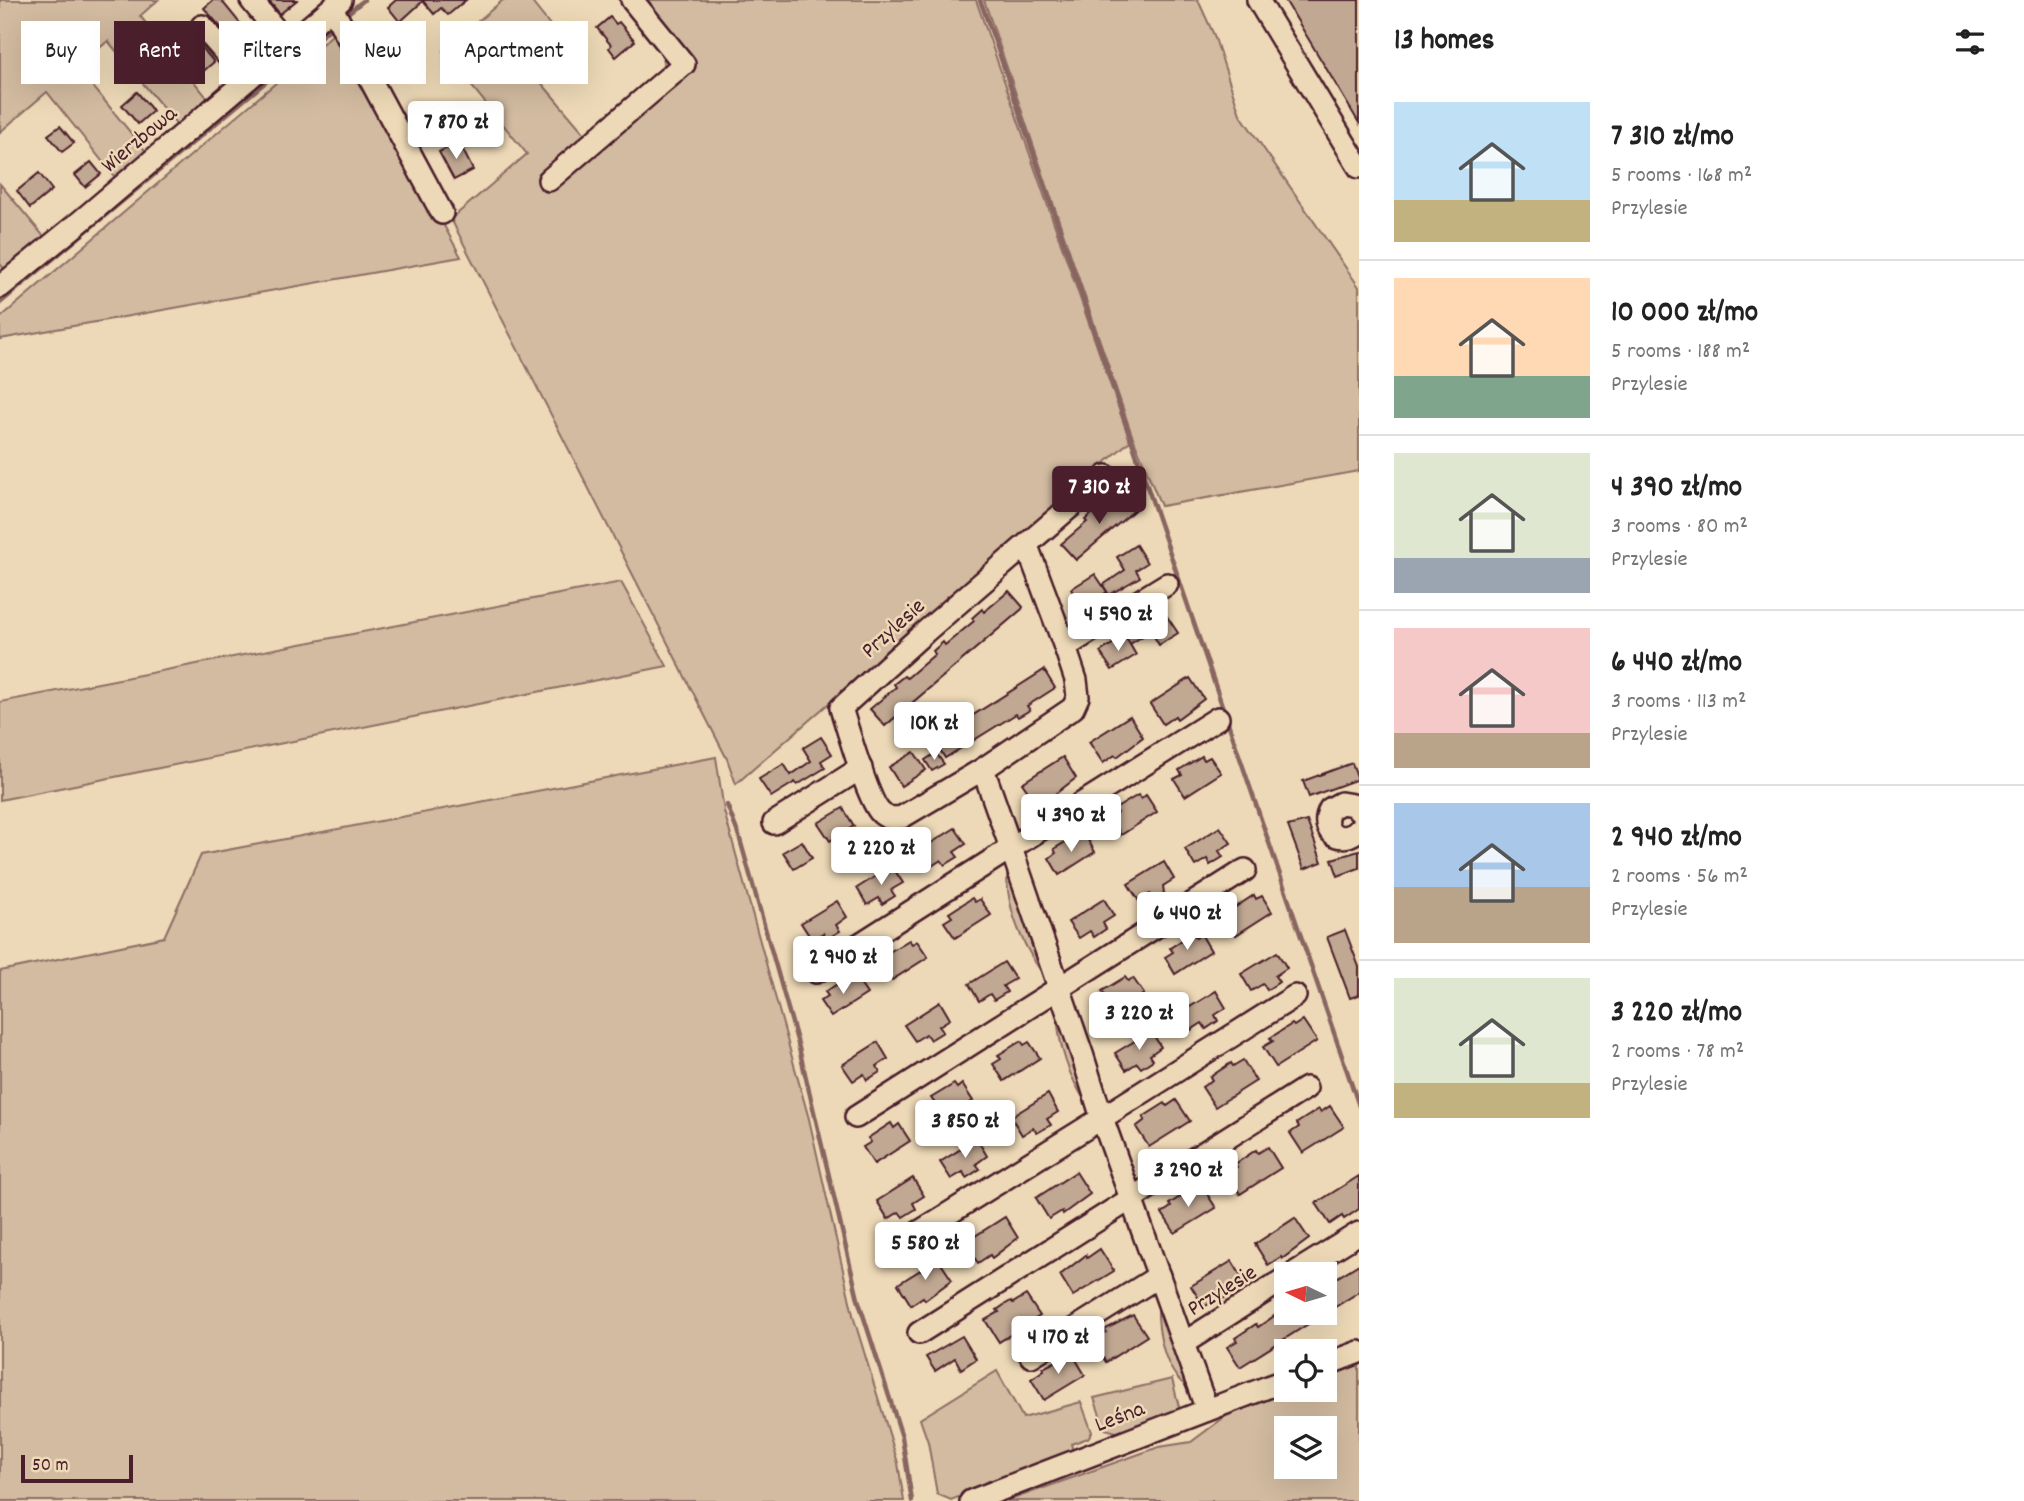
<!DOCTYPE html>
<meta charset="utf-8">
<style>
:root{--surface:#fff;--page:#f2f2f2;--text:#222;--muted:#767676;--line:#e0e0e0;--accent:#4a1f2b}
body{margin:0;font-family:Dekko,sans-serif;background:var(--page);color:var(--text);height:100vh;display:flex;flex-direction:column;font-size:26px;white-space:nowrap}
*{box-sizing:border-box;margin:0}
p{font-size:23px;color:var(--muted)}
.icon{flex:none;width:38px;height:38px;fill:none;stroke:currentColor;stroke-width:2;stroke-linecap:round;stroke-linejoin:round}
.map{position:relative;flex:1;overflow:hidden}
.details{display:flex;flex-direction:column;background:var(--surface);width:665px}
.details>*{flex:none}
.hud{position:absolute;left:21px;top:21px;width:665px;height:63px;display:flex;gap:14px}
.needle{width:46px;rotate:275deg}
.controls{position:absolute;left:1274px;top:1262px;display:grid;gap:14px}
.controls a{display:grid;place-items:center;width:63px;height:63px;border-radius:0px;background:var(--surface);box-shadow:0 7px 28px #0002;font-size:35px}
.scale{position:absolute;left:21px;bottom:18px;width:112px;box-sizing:border-box;padding-left:7px;border:4px solid #4a1f2b;border-top:0;font-size:19px;line-height:24px;white-space:nowrap;color:#4a1f2b;-webkit-text-stroke:5px #edd9b7;paint-order:stroke}
.price{position:absolute;translate:-50% -60px;padding:0 16px;border-radius:7px;background:#fff;color:#222;font-size:23px;line-height:46px;filter:drop-shadow(0 2px 4px #0008)}
.price::after{content:'';position:absolute;left:50%;top:42px;width:21px;height:16px;margin-left:-10px;background:inherit;clip-path:polygon(0 0,100% 0,50% 100%)}
.price.selected{background:var(--accent);color:#fff}
ul{padding:0;list-style:none}
li{display:flex;align-items:center;gap:21px;height:175px;padding:0 35px}
li+li{border-top:2px solid var(--line)}
li span{display:grid;place-items:center;flex:none;width:196px;height:140px;border-radius:0px;color:#555}
li>.icon{margin-inline-start:auto}
span .icon{width:84px;height:84px;fill:#fffc;stroke-width:1}
li b{font-size:30px}
h2{display:flex;justify-content:space-between;align-items:center;height:84px;padding:0 35px;font-size:30px}
.chip{padding:0 24px;border-radius:0px;background:var(--surface);box-shadow:0 7px 28px #0002;font-size:24px;line-height:63px}
.chip.selected{background:var(--accent);color:#fff}
main{display:flex;flex:1;min-height:0}
.map>svg:first-child{display:block}
.green{fill:#d2bba0;stroke:#8e6d66;stroke-width:2;fill-rule:evenodd}
.lines{fill:none;stroke-linecap:round;stroke-linejoin:round}
.stream{stroke:#886560;stroke-width:4.5}
.building{fill:#c1a892;stroke:#4a1f2b;stroke-width:2}
.minor-casing{stroke:#4a1f2b;stroke-width:26}
.minor{stroke:#edd9b7;stroke-width:21}
.labels{text-anchor:middle;stroke-width:5;stroke-linejoin:round;paint-order:stroke}
.street-label{font-size:23px;fill:#4a1f2b;stroke:#edd9b7}
</style>
<main>
<div class="map">
<svg width="1359" height="1501" viewBox="0 0 1359 1501">
<rect width="100%" height="100%" fill="#edd9b7"/>
<filter id="ink" filterUnits="userSpaceOnUse"><feTurbulence type="fractalNoise" baseFrequency=".0143" numOctaves="2"/><feDisplacementMap in="SourceGraphic" scale="14" xChannelSelector="R" yChannelSelector="G"/><feConvolveMatrix kernelMatrix="1 2 1 2 8 2 1 2 1" color-interpolation-filters="sRGB"/></filter>
<g filter="url(#ink)">
<g class="green">
<polygon points="0,0 158,0 140,16 210,101 179,127 108,41 77,67 148,154 118,181 47,92 0,132"/>
<polygon points="503,0 530,0 566,45 533,73 585,134 663,67 664,54 620,0 976,0 1130,441 736,784 727,759 451,219 527,154 443,51"/>
<polygon points="984,0 1198,0 1214,35 1240,114 1359,287 1359,471 1161,506 1132,435"/>
<polygon points="338,30 461,257 0,339 0,318"/>
<polygon points="0,184 46,239 6,271 0,264"/>
<polygon points="621,582 667,666 0,800 0,702"/>
<polygon points="716,757 724,811 809,1119 854,1319 898,1463 904,1501 0,1501 0,971 164,937 201,855"/>
<path d="M1007,870l36,104c-21,-30 -37,-67 -36,-104z"/>
<path d="M1057,1011l32,96c-20,-29 -31,-60 -32,-96z"/>
<path d="M1158,1305l28,81c-22,-16 -29,-55 -28,-81z"/>
<path d="M1359,1358v143h-352l152,-54 32,-5 43,-32 52,-20h39v-18zM1286,1428h39v38h-39z"/>
<polygon points="997,1371 1023,1418 1081,1402 1092,1432 1088,1438 1071,1444 1073,1451 951,1500 937,1494 928,1442 920,1419"/>
<polygon points="1172,1379 1180,1411 1120,1433 1105,1429 1094,1398"/>
</g>
<g class="lines">
<g class="stream">
<polyline points="980,0 997,47 1359,1106"/>
<polyline points="343,17 364,0"/>
<polyline points="0,303 333,26"/>
<polyline points="727,805 739,836 798,1044 858,1299 902,1437 912,1501"/>
</g>
</g>
<g class="building">
<polygon points="213,0 221,0 248,33 235,44 204,8"/>
<polygon points="268,0 297,0 280,14"/>
<polygon points="396,0 466,0 448,15 441,8 434,14 423,1 400,22 388,7"/>
<polygon points="1285,0 1359,0 1359,123"/>
<polygon points="610,17 616,24 619,22 635,41 616,57 609,48 611,45 597,28"/>
<polygon points="183,25 214,62 200,74 169,36"/>
<polygon points="409,33 425,53 401,72 385,53"/>
<polygon points="137,92 153,111 138,124 122,105"/>
<polygon points="60,126 74,143 62,152 48,135"/>
<polygon points="459,142 473,170 454,180 439,152"/>
<polygon points="91,162 101,174 85,187 75,175"/>
<polygon points="39,173 52,190 30,208 17,191"/>
<polygon points="1123,491 1137,508 1076,560 1061,544 1087,522 1085,520 1096,510 1098,513"/>
<polygon points="1136,545 1147,563 1136,570 1140,577 1109,595 1103,585 1125,570 1117,557"/>
<polygon points="1095,574 1107,592 1082,608 1071,589"/>
<polygon points="1009,591 1023,607 1022,609 885,726 870,709 896,687 894,684 904,676 907,678 935,654 933,651 943,642 945,645 974,621 972,618 982,609 984,612"/>
<polygon points="1151,615 1155,622 1166,615 1178,633 1159,645 1151,631 1130,644 1123,633"/>
<polygon points="1125,636 1136,655 1112,670 1100,652"/>
<polygon points="1044,670 1055,688 1027,706 1030,710 1018,717 1016,714 945,758 934,740"/>
<polygon points="1190,678 1204,699 1177,719 1175,716 1163,724 1150,704"/>
<polygon points="1130,716 1143,737 1117,757 1115,755 1103,763 1089,742"/>
<polygon points="821,737 832,754 821,761 825,768 797,785 795,782 771,797 759,779 784,764 791,775 811,761 803,748"/>
<polygon points="914,752 926,770 901,786 889,767"/>
<polygon points="936,753 944,764 932,771 925,760"/>
<polygon points="1202,756 1204,760 1210,757 1221,773 1185,796 1174,779 1182,775 1179,770"/>
<polygon points="1063,757 1076,778 1050,798 1048,795 1036,803 1022,783"/>
<polygon points="1352,763 1358,779 1309,797 1303,781"/>
<polygon points="1138,795 1141,799 1146,795 1157,812 1121,835 1111,818 1118,813 1115,809"/>
<polygon points="843,808 854,826 830,841 818,823"/>
<polygon points="1307,821 1322,862 1304,869 1288,826"/>
<polygon points="1220,827 1231,843 1219,851 1223,857 1210,865 1207,859 1195,866 1185,849"/>
<polygon points="955,828 966,844 954,852 958,857 945,865 941,860 930,867 920,850"/>
<polygon points="1077,835 1079,839 1085,835 1095,852 1059,875 1049,858 1056,853 1054,849"/>
<polygon points="802,841 812,858 794,869 783,852"/>
<polygon points="1359,851 1359,868 1338,876 1332,859"/>
<polygon points="1164,862 1174,879 1163,886 1164,893 1154,900 1150,894 1139,901 1128,884"/>
<polygon points="892,866 903,883 891,890 895,896 882,904 879,898 867,905 857,888"/>
<polygon points="1254,895 1256,899 1262,896 1272,912 1236,935 1226,919 1233,914 1231,910"/>
<polygon points="972,898 975,902 980,899 991,915 955,938 944,922 952,917 949,913"/>
<polygon points="1104,899 1114,916 1103,923 1106,929 1094,937 1090,931 1079,938 1068,922"/>
<polygon points="837,901 847,917 836,925 840,931 827,939 823,933 812,940 801,923"/>
<polygon points="1345,930 1359,967 1359,995 1350,998 1327,937"/>
<polygon points="1193,933 1196,938 1201,934 1211,951 1175,974 1165,957 1173,952 1170,948"/>
<polygon points="909,940 912,944 917,941 928,957 892,980 881,963 889,959 886,954"/>
<polygon points="1277,952 1287,968 1275,976 1279,982 1267,990 1263,984 1251,991 1241,974"/>
<polygon points="1004,962 1015,979 1003,986 1007,992 994,1000 990,994 979,1001 969,984"/>
<polygon points="848,977 851,981 856,978 867,994 831,1017 820,1001 828,996 825,992"/>
<polygon points="1125,977 1128,981 1133,978 1144,994 1108,1017 1097,1000 1105,996 1102,991"/>
<polygon points="1216,991 1226,1008 1215,1015 1218,1021 1206,1029 1202,1023 1191,1030 1180,1013"/>
<polygon points="940,1002 950,1019 939,1026 943,1032 930,1040 926,1034 915,1041 904,1025"/>
<polygon points="1303,1020 1317,1041 1276,1067 1263,1047 1273,1041 1270,1038 1292,1024 1294,1026"/>
<polygon points="1151,1031 1161,1047 1150,1055 1153,1060 1141,1068 1137,1063 1126,1070 1115,1053"/>
<polygon points="1021,1041 1024,1045 1029,1042 1040,1058 1004,1081 993,1064 1001,1059 998,1055"/>
<polygon points="878,1042 888,1059 877,1066 880,1072 867,1080 864,1074 853,1081 842,1065"/>
<polygon points="1243,1060 1256,1081 1215,1107 1202,1087 1212,1080 1210,1077 1231,1063 1233,1066"/>
<polygon points="954,1084 957,1088 962,1084 973,1101 937,1124 927,1107 934,1102 931,1098"/>
<polygon points="1048,1094 1058,1112 1047,1119 1051,1125 1037,1133 1033,1128 1022,1135 1011,1117"/>
<polygon points="1176,1100 1190,1121 1149,1147 1136,1127 1145,1120 1143,1117 1165,1103 1167,1106"/>
<polygon points="1330,1106 1344,1127 1303,1153 1290,1133 1299,1127 1297,1123 1319,1109 1321,1112"/>
<polygon points="891,1123 894,1128 899,1124 910,1141 874,1164 863,1147 871,1142 868,1138"/>
<polygon points="977,1139 987,1156 976,1164 980,1169 966,1178 963,1172 951,1179 940,1162"/>
<polygon points="1268,1147 1281,1168 1240,1194 1227,1173 1237,1167 1235,1164 1256,1150 1258,1153"/>
<polygon points="1076,1172 1090,1194 1063,1214 1062,1211 1049,1219 1036,1198"/>
<polygon points="1359,1176 1359,1209 1344,1219 1342,1216 1330,1224 1316,1203"/>
<polygon points="913,1178 924,1196 913,1203 916,1209 903,1217 899,1212 888,1219 877,1201"/>
<polygon points="1202,1186 1216,1208 1175,1233 1162,1213 1171,1207 1169,1204 1191,1190 1193,1193"/>
<polygon points="1005,1217 1018,1238 992,1258 990,1255 978,1263 964,1243"/>
<polygon points="1295,1218 1309,1239 1282,1259 1281,1257 1268,1265 1255,1244"/>
<polygon points="1100,1249 1114,1271 1073,1296 1060,1275 1086,1255 1087,1258"/>
<polygon points="938,1259 952,1280 925,1300 923,1297 911,1305 898,1284"/>
<polygon points="1232,1261 1245,1282 1219,1302 1217,1299 1204,1307 1191,1286"/>
<polygon points="1359,1264 1359,1292 1240,1367 1227,1347 1237,1341 1235,1338 1256,1324 1258,1327 1280,1312 1325,1312 1325,1285"/>
<polygon points="1026,1295 1040,1316 999,1342 985,1320 999,1312 997,1310 1004,1305 1011,1301 1013,1303"/>
<polygon points="1133,1315 1147,1336 1106,1362 1092,1340 1106,1332 1104,1330"/>
<polygon points="962,1336 976,1359 961,1369 955,1358 935,1371 926,1357"/>
<polygon points="1072,1353 1085,1375 1044,1400 1031,1379 1044,1370 1043,1368"/>
</g>
<g class="lines">
<g class="minor-casing">
<g id="minor">
<polyline points="251,0 288,45"/>
<polyline points="1258,0 1359,167"/>
<polyline points="332,8 442,213"/>
<polyline points="202,26 248,79"/>
<polyline points="549,180 684,64 632,0"/>
<polyline points="0,287 81,221 341,0"/>
<path d="M1106,476l-181,156 -84,76c6,19 28,95 40,105 6,6 13,5 21,4l81,-48 28,79 207,-130"/>
<polyline points="1065,647 1167,584"/>
<polyline points="983,769 1073,708 1078,697 1076,680 1065,647 1027,546"/>
<path d="M1359,811l-6,-6 -12,-2 -11,6c-12,22 12,38 29,20"/>
<polyline points="774,823 861,768"/>
<polyline points="816,972 1011,848 1082,1054 1102,1118 1207,1410"/>
<polyline points="856,1117 1245,870"/>
<polyline points="908,1239 1102,1118 1295,996"/>
<polyline points="1293,1274 1359,1233"/>
<polyline points="919,1333 1306,1088"/>
<polyline points="1184,1343 1286,1278"/>
<polyline points="1031,1356 1159,1276"/>
<polyline points="1325,1365 1359,1352"/>
<polyline points="971,1501 1286,1380"/>
</g>
</g>
<use href="#minor" class="minor"/>
</g>
</g>
<g class="labels">
<g class="street-label">
<text transform="translate(138 138) rotate(-40)" y="8">Wierzbowa</text>
<text transform="translate(892 627) rotate(-42)" y="8">Przylesie</text>
<text transform="translate(1221 1289) rotate(-32)" y="8">Przylesie</text>
<text transform="translate(1119 1415) rotate(-21)" y="8">Leśna</text>
</g>
</g>
</svg>
<div class="controls">
<a><svg class="needle" viewBox="-14 -14 28 28"><path d="M0-13l5 13h-10z" fill="#e53935"/><path d="M0 13l5-13h-10z" fill="#767676"/></svg></a>
<a><svg class="icon" aria-label="locate" viewBox="0 0 24 24"><circle cx="12" cy="12" r="6"/><path d="M12 2v4M12 18v4M2 12h4M18 12h4"/></svg></a>
<a><svg class="icon" aria-label="layers" viewBox="0 0 24 24"><path d="M12 4l9 5-9 5-9-5zM3 14l9 5 9-5"/></svg></a>
</div>
<div class="scale">50 m</div>
<b class="price" style="left:456px;top:161px">7 870 zł</b>
<b class="price selected" style="left:1099px;top:526px">7 310 zł</b>
<b class="price" style="left:1118px;top:653px">4 590 zł</b>
<b class="price" style="left:934px;top:762px">10K zł</b>
<b class="price" style="left:1071px;top:854px">4 390 zł</b>
<b class="price" style="left:881px;top:887px">2 220 zł</b>
<b class="price" style="left:1187px;top:952px">6 440 zł</b>
<b class="price" style="left:843px;top:996px">2 940 zł</b>
<b class="price" style="left:1139px;top:1052px">3 220 zł</b>
<b class="price" style="left:965px;top:1160px">3 850 zł</b>
<b class="price" style="left:1188px;top:1209px">3 290 zł</b>
<b class="price" style="left:925px;top:1282px">5 580 zł</b>
<b class="price" style="left:1058px;top:1376px">4 170 zł</b>
<div class="hud">
<a class="chip">Buy</a>
<a class="chip selected">Rent</a>
<a class="chip">Filters</a>
<a class="chip">New</a>
<a class="chip">Apartment</a>
</div>
</div>
<section class="details">
<h2>13 homes<svg class="icon" aria-label="filters" viewBox="0 0 24 24"><path d="M4 7h16M4 17h16"/><circle cx="9" cy="7" r="2"/><circle cx="15" cy="17" r="2"/></svg></h2>
<ul>
<li><span style="background:linear-gradient(#bfe0f5 70%,#c2b280 0)"><svg class="icon" aria-label="home" viewBox="0 0 24 24"><path d="M3 11l9-7 9 7M6 9v11h12V9"/></svg></span><div><b>7 310 zł/mo</b><p>5 rooms · 168 m²</p><p>Przylesie</p></div></li>
<li><span style="background:linear-gradient(#ffd9b3 70%,#7fa58c 0)"><svg class="icon" aria-label="home" viewBox="0 0 24 24"><path d="M3 11l9-7 9 7M6 9v11h12V9"/></svg></span><div><b>10 000 zł/mo</b><p>5 rooms · 188 m²</p><p>Przylesie</p></div></li>
<li><span style="background:linear-gradient(#dfe7d0 75%,#9aa5b1 0)"><svg class="icon" aria-label="home" viewBox="0 0 24 24"><path d="M3 11l9-7 9 7M6 9v11h12V9"/></svg></span><div><b>4 390 zł/mo</b><p>3 rooms · 80 m²</p><p>Przylesie</p></div></li>
<li><span style="background:linear-gradient(#f6c9c9 75%,#b9a48a 0)"><svg class="icon" aria-label="home" viewBox="0 0 24 24"><path d="M3 11l9-7 9 7M6 9v11h12V9"/></svg></span><div><b>6 440 zł/mo</b><p>3 rooms · 113 m²</p><p>Przylesie</p></div></li>
<li><span style="background:linear-gradient(#a9c7e8 60%,#b9a48a 0)"><svg class="icon" aria-label="home" viewBox="0 0 24 24"><path d="M3 11l9-7 9 7M6 9v11h12V9"/></svg></span><div><b>2 940 zł/mo</b><p>2 rooms · 56 m²</p><p>Przylesie</p></div></li>
<li><span style="background:linear-gradient(#dfe7d0 75%,#c2b280 0)"><svg class="icon" aria-label="home" viewBox="0 0 24 24"><path d="M3 11l9-7 9 7M6 9v11h12V9"/></svg></span><div><b>3 220 zł/mo</b><p>2 rooms · 78 m²</p><p>Przylesie</p></div></li>
</ul>
</section>
</main>
